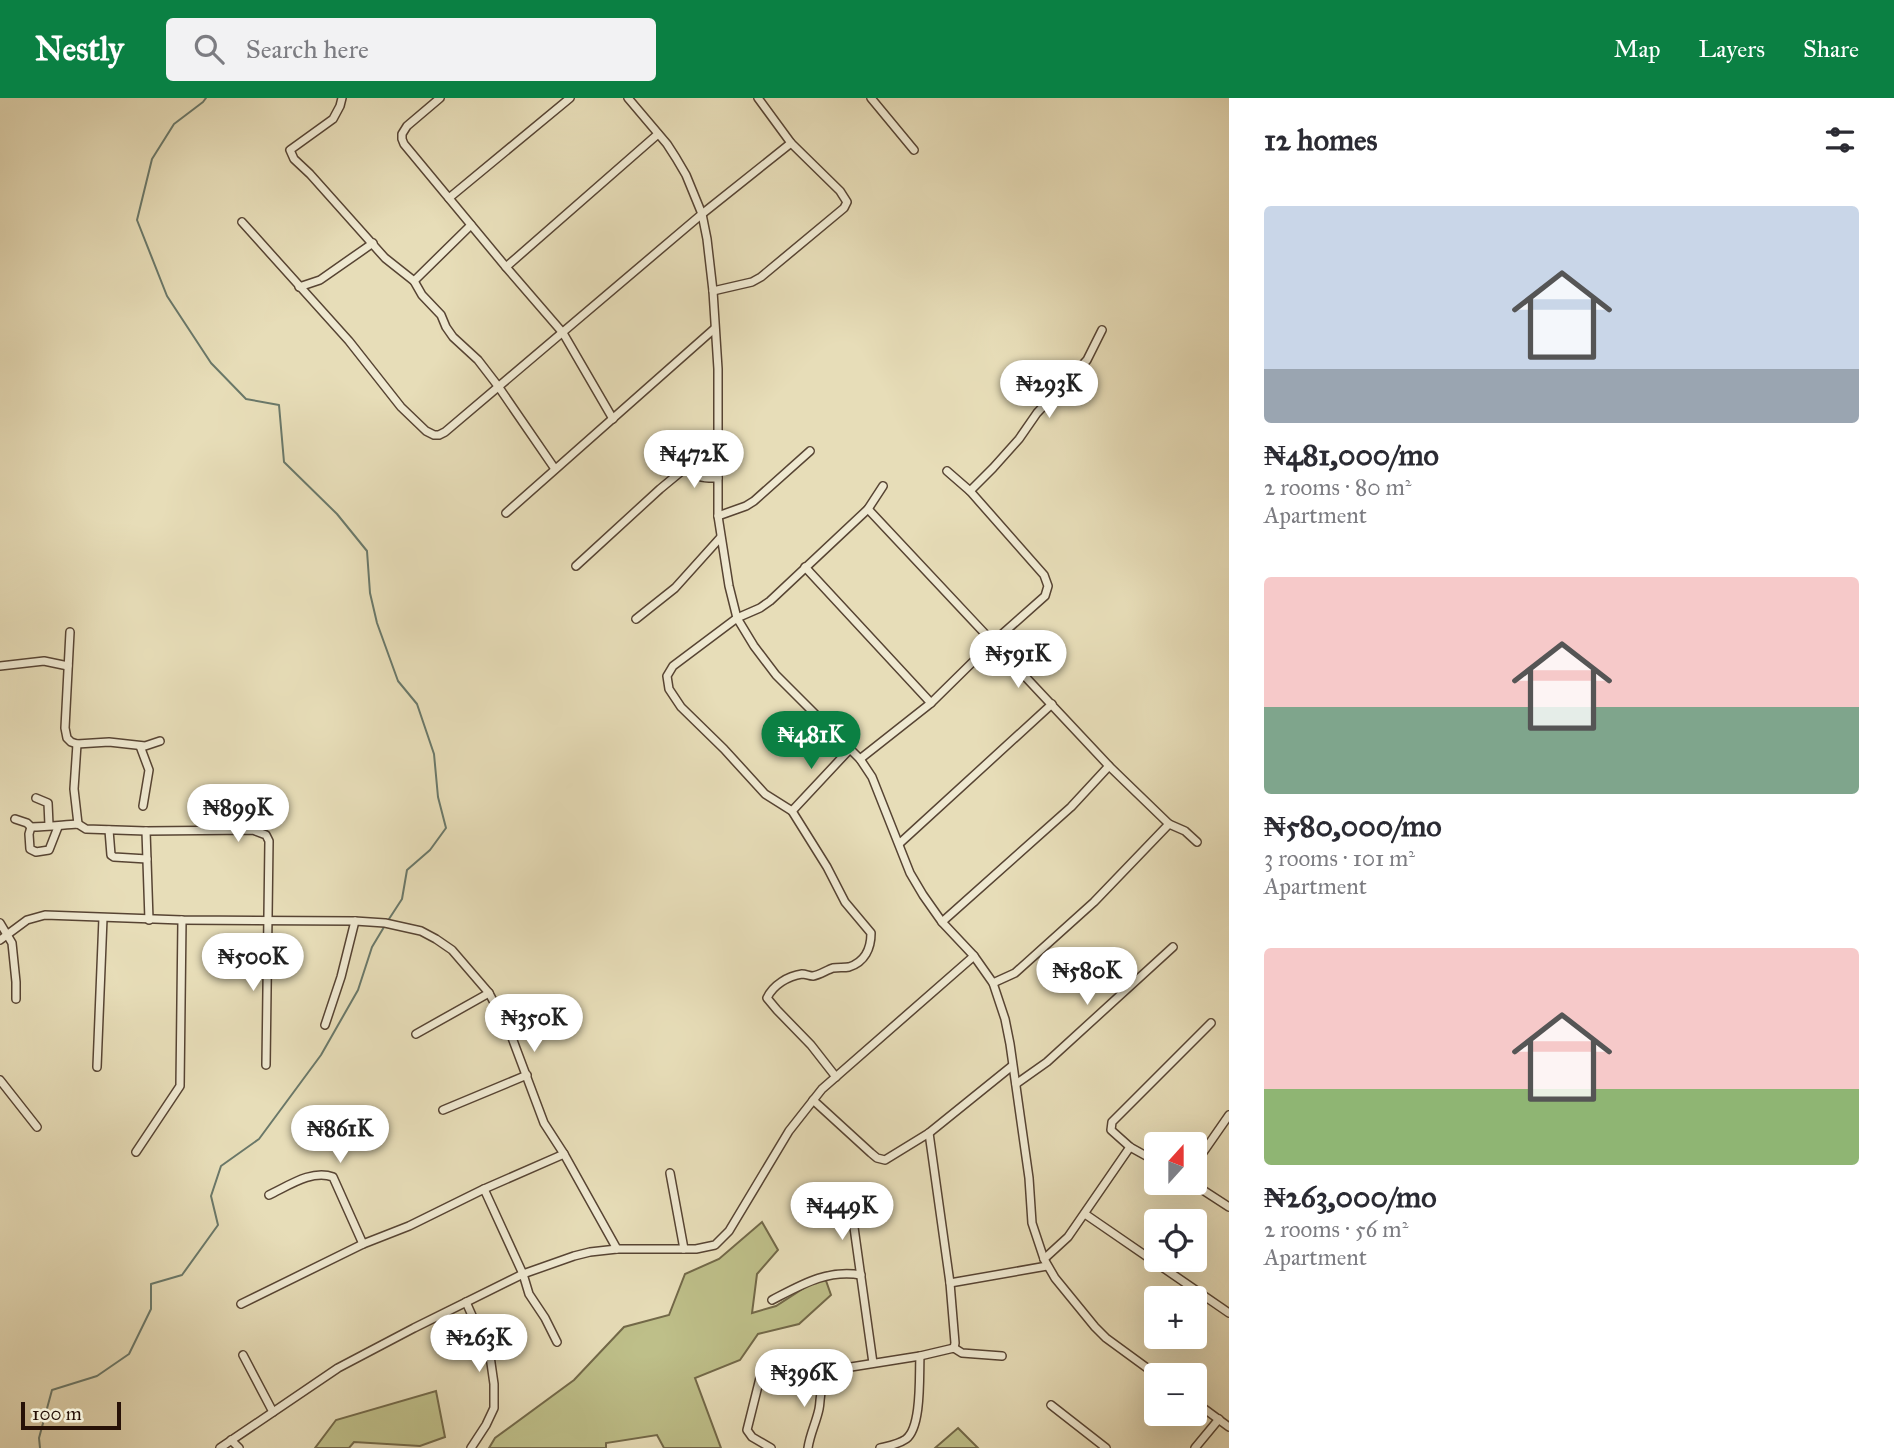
<!DOCTYPE html>
<meta charset="utf-8">
<style>
:root{--surface:#fff;--page:#f2f2f3;--text:#2b2b33;--muted:#7c7c81;--accent:#0b8043}
body{margin:0;font-family:"IM FELL Great Primer",serif;background:var(--page);color:var(--text);height:100vh;display:flex;flex-direction:column;font-size:26px;white-space:nowrap}
*{box-sizing:border-box;margin:0}
p{font-size:23px;color:var(--muted)}
.icon{flex:none;width:38px;height:38px;fill:none;stroke:currentColor;stroke-width:2;stroke-linecap:round;stroke-linejoin:round}
.map{position:relative;flex:1;overflow:hidden}
.panel{display:flex;flex-direction:column;background:var(--surface);width:665px}
.panel>*{flex:none}
.needle{width:46px;rotate:21deg}
.controls{position:absolute;left:1144px;top:1034px;display:grid;gap:14px}
.controls a{display:grid;place-items:center;width:63px;height:63px;border-radius:7px;background:var(--surface);box-shadow:0 7px 28px #0002;font-size:35px}
.scale{position:absolute;left:21px;bottom:18px;width:100px;box-sizing:border-box;padding-left:7px;border:4px solid #271107;border-top:0;font-size:19px;line-height:24px;white-space:nowrap;color:#271107;-webkit-text-stroke:5px #efe9d1;paint-order:stroke}
.price{position:absolute;translate:-50% -60px;padding:0 16px;border-radius:24px;background:#fff;color:#222;font-size:23px;line-height:46px;filter:drop-shadow(0 2px 4px #0008)}
.price::after{content:'';position:absolute;left:50%;top:42px;width:21px;height:16px;margin-left:-10px;background:inherit;clip-path:polygon(0 0,100% 0,50% 100%)}
.price.current{background:var(--accent);color:#fff}
ul{padding:0;list-style:none}
li{display:grid;align-content:center;gap:14px;height:371px;padding:0 35px}
li span{display:grid;place-items:center;height:217px;border-radius:7px;color:#555}
li>.icon{margin-inline-start:auto}
span .icon{width:126px;height:126px;fill:#fffc;stroke-width:1}
li b{font-size:30px}
h2{display:flex;justify-content:space-between;align-items:center;height:84px;padding:0 35px;font-size:30px}
header{display:flex;align-items:center;gap:42px;box-sizing:border-box;height:98px;padding:0 35px;background:var(--accent);color:#fff}
header strong{font-size:33px}
nav{display:flex;gap:38px;margin-inline-start:auto;font-size:24px}
.search{width:490px;height:63px;background:var(--page);display:flex;align-items:center;gap:18px;box-sizing:border-box;padding:0 24px;border-radius:7px;color:var(--muted);font-size:26px}
main{display:flex;flex:1;min-height:0}
.map>svg:first-child{display:block}
.green{fill:#bebf89;stroke:#726848;stroke-width:2}
.lines{fill:none;stroke-linecap:round;stroke-linejoin:round}
.stream{stroke:#6a7869;stroke-width:2}
.minor-casing{stroke:#574433;stroke-width:10}
.minor{stroke:#efe9d1;stroke-width:7}
</style>
<header>
<strong>Nestly</strong>
<div class="search"><svg class="icon" aria-label="search" viewBox="0 0 24 24"><circle cx="10" cy="10" r="6"/><path d="M15 15l6 6"/></svg>Search here</div>
<nav><a>Map</a><a>Layers</a><a>Share</a></nav>
</header>
<main>
<div class="map">
<svg width="1229" height="1350" viewBox="0 0 1229 1350">
<rect width="100%" height="100%" fill="#e7ddb8"/>
<filter id="stains"><feTurbulence type="fractalNoise" baseFrequency=".00286" numOctaves="4"/><feColorMatrix values="0 0 0 0 .2 0 0 0 0 .09 0 0 0 0 .02 0 0 0 .5 -.17"/></filter>
<radialGradient id="worn" r=".72"><stop offset=".6" stop-color="#630" stop-opacity="0"/><stop offset="1" stop-color="#630" stop-opacity=".3"/></radialGradient>
<g class="green">
<polygon points="762,1124 778,1152 757,1176 752,1215 776,1208 824,1177 831,1197 799,1226 758,1236 740,1262 695,1280 721,1350 664,1350 657,1337 606,1345 606,1350 489,1350 495,1340 574,1282 624,1229 669,1217 685,1176 719,1161"/>
<polygon points="436,1293 445,1339 420,1348 354,1344 349,1350 315,1350 336,1322"/>
<polygon points="958,1330 978,1350 935,1350"/>
</g>
<g class="lines">
<g class="stream">
<polyline points="206,0 203,4 174,26 152,61 137,122 167,198 211,265 246,301 279,307 284,364 337,416 367,453 370,495 377,525 398,583 417,606 434,656 438,699 446,730 430,752 407,772 402,801 389,821"/>
<polyline points="40,1350 39,1340 52,1292 97,1278 129,1256 151,1211 151,1186 182,1177 218,1127 211,1098 221,1068 259,1041 321,957 358,892 372,849 384,829"/>
</g>
<g class="minor-casing">
<g id="minor">
<polyline points="342,0 340,8 333,21 290,52 294,61 310,76 385,160 414,183 422,197 441,217 446,229 453,239 478,262 498,288 555,371"/>
<polyline points="440,0 407,28 402,36 402,41 404,46 506,169 563,235 613,321"/>
<polyline points="628,0 667,46 676,60 686,77 702,116 707,141 713,193 718,271 718,418 729,488 737,520 754,548 776,577 860,661 872,679 910,775 923,797 942,824 974,858 993,885 1005,921 1010,946 1029,1080 1032,1125 1044,1161 1055,1180 1095,1229 1106,1240 1158,1278"/>
<polyline points="871,0 914,52"/>
<polyline points="449,100 570,0"/>
<polyline points="242,124 349,243 401,309 426,333 434,337 439,337 445,334 702,116 791,45"/>
<polyline points="506,169 658,36"/>
<polyline points="414,183 471,127"/>
<polyline points="299,189 320,182 373,145"/>
<polyline points="713,193 752,184 761,179 844,110 847,104 840,93 791,45 758,0"/>
<path d="M688,367c11,14 13,13 30,13"/>
<polyline points="970,393 993,370 1019,341 1037,315 1087,262 1102,232"/>
<polyline points="868,411 1109,668 1169,726 1185,733 1197,744"/>
<polyline points="506,415 714,231"/>
<polyline points="718,418 746,408 754,403 810,353"/>
<polyline points="576,468 660,391 718,343"/>
<polyline points="805,469 931,605 860,661"/>
<polyline points="636,521 675,490 720,440"/>
<polyline points="70,534 65,630 67,640 71,644 77,646 109,644 145,648 160,643"/>
<polyline points="0,568 44,563 68,568"/>
<polyline points="931,605 992,545 1045,498 1048,488 1044,477 970,393 947,373"/>
<polyline points="77,646 74,691 78,726"/>
<polyline points="140,648 149,672 143,708"/>
<polyline points="36,700 48,705 49,727"/>
<polyline points="792,713 850,651"/>
<path d="M15,721l12,4 4,4c16,0 31,-2 47,-3l8,5 60,2 107,-1 13,5 3,6 -3,224"/>
<polyline points="31,729 29,736 30,751 36,754 49,752 58,729"/>
<polyline points="109,732 111,757 114,759 147,761"/>
<polyline points="146,733 149,822"/>
<polyline points="900,745 1052,606"/>
<polyline points="942,824 1071,709 1109,668"/>
<polyline points="0,825 12,845 16,884 16,901"/>
<polyline points="0,842 27,822 45,817 182,822 355,823 385,825 421,833 436,841 452,852 489,895 511,937 544,1025 564,1056 617,1151"/>
<polyline points="993,885 1015,875 1094,804 1169,726"/>
<polyline points="325,927 341,879 355,823"/>
<polyline points="416,936 489,895"/>
<polyline points="97,969 103,820"/>
<path d="M836,979l-25,-32 -34,-35 -10,-12c6,-13 21,-22 35,-24 4,0 7,2 11,2 6,-1 14,-6 20,-8 5,-1 11,0 16,-1 16,-5 22,-19 22,-34l-26,-31 -18,-35 -35,-56 -27,-17 -41,-45 -43,-42 -12,-18 -2,-13 6,-10 64,-48 23,-10 10,-7 98,-92 15,-23"/>
<polyline points="0,982 37,1029"/>
<polyline points="1016,986 1047,964 1173,849"/>
<polyline points="813,1002 871,1055 877,1060 885,1062 929,1035 1012,968"/>
<polyline points="443,1012 527,977"/>
<polyline points="929,1035 950,1185 955,1245 954,1250"/>
<polyline points="136,1054 180,988 182,822"/>
<polyline points="1157,1064 1130,1049 1111,1032 1112,1024 1211,925"/>
<polyline points="1195,1066 1229,1017"/>
<polyline points="670,1075 684,1151"/>
<polyline points="1192,1085 1229,1109"/>
<polyline points="484,1091 523,1176 529,1196 545,1220 557,1244"/>
<path d="M269,1097c19,-9 43,-26 64,-18l30,67"/>
<polyline points="851,1108 873,1265"/>
<polyline points="1085,1116 1229,1215"/>
<polyline points="1044,1161 1068,1139 1130,1049"/>
<polyline points="950,1185 1047,1168"/>
<path d="M772,1202c29,-15 55,-31 89,-25"/>
<polyline points="466,1204 490,1258 494,1286 494,1310 486,1327 471,1350"/>
<polyline points="241,1206 363,1146 409,1128 484,1091 564,1056"/>
<polyline points="243,1257 273,1314"/>
<polyline points="851,1269 920,1258 954,1250 962,1255 1002,1258"/>
<polyline points="760,1280 747,1332 752,1339 771,1350"/>
<polyline points="1195,1304 1229,1329"/>
<polyline points="1051,1307 1106,1350"/>
<polyline points="231,1342 239,1350"/>
<polyline points="220,1350 338,1270 414,1230 523,1176 574,1158 590,1154 617,1151 696,1151 715,1147 729,1133 789,1033 822,991 974,858"/>
<path d="M808,1350c2,-14 8,-25 11,-39 2,-10 0,-18 6,-27"/>
<path d="M880,1350c8,-2 19,-4 26,-9 16,-12 13,-64 14,-83"/>
<polyline points="1195,1350 1219,1321"/>
</g>
</g>
<use href="#minor" class="minor"/>
</g>
<rect width="100%" height="100%" filter="url(#stains)"/>
<rect width="100%" height="100%" fill="url(#worn)"/>
</svg>
<div class="controls">
<a><svg class="needle" viewBox="-14 -14 28 28"><path d="M0-13l5 13h-10z" fill="#e53935"/><path d="M0 13l5-13h-10z" fill="#7c7c81"/></svg></a>
<a><svg class="icon" aria-label="locate" viewBox="0 0 24 24"><circle cx="12" cy="12" r="6"/><path d="M12 2v4M12 18v4M2 12h4M18 12h4"/></svg></a>
<a>+</a>
<a>−</a>
</div>
<div class="scale">100 m</div>
<b class="price" style="left:1049px;top:322px">₦293K</b>
<b class="price" style="left:694px;top:392px">₦472K</b>
<b class="price" style="left:1018px;top:592px">₦591K</b>
<b class="price current" style="left:811px;top:673px">₦481K</b>
<b class="price" style="left:238px;top:746px">₦899K</b>
<b class="price" style="left:253px;top:895px">₦500K</b>
<b class="price" style="left:1087px;top:909px">₦580K</b>
<b class="price" style="left:534px;top:956px">₦350K</b>
<b class="price" style="left:340px;top:1067px">₦861K</b>
<b class="price" style="left:842px;top:1144px">₦449K</b>
<b class="price" style="left:479px;top:1276px">₦263K</b>
<b class="price" style="left:804px;top:1311px">₦396K</b>
</div>
<section class="panel">
<h2>12 homes<svg class="icon" aria-label="filters" viewBox="0 0 24 24"><path d="M4 7h16M4 17h16"/><circle cx="9" cy="7" r="2"/><circle cx="15" cy="17" r="2"/></svg></h2>
<ul>
<li><span style="background:linear-gradient(#c9d6e8 75%,#9aa5b1 0)"><svg class="icon" aria-label="home" viewBox="0 0 24 24"><path d="M3 11l9-7 9 7M6 9v11h12V9"/></svg></span><div><b>₦481,000/mo</b><p>2 rooms · 80 m²</p><p>Apartment</p></div></li>
<li><span style="background:linear-gradient(#f6c9c9 60%,#7fa58c 0)"><svg class="icon" aria-label="home" viewBox="0 0 24 24"><path d="M3 11l9-7 9 7M6 9v11h12V9"/></svg></span><div><b>₦580,000/mo</b><p>3 rooms · 101 m²</p><p>Apartment</p></div></li>
<li><span style="background:linear-gradient(#f6c9c9 65%,#8fb573 0)"><svg class="icon" aria-label="home" viewBox="0 0 24 24"><path d="M3 11l9-7 9 7M6 9v11h12V9"/></svg></span><div><b>₦263,000/mo</b><p>2 rooms · 56 m²</p><p>Apartment</p></div></li>
</ul>
</section>
</main>
